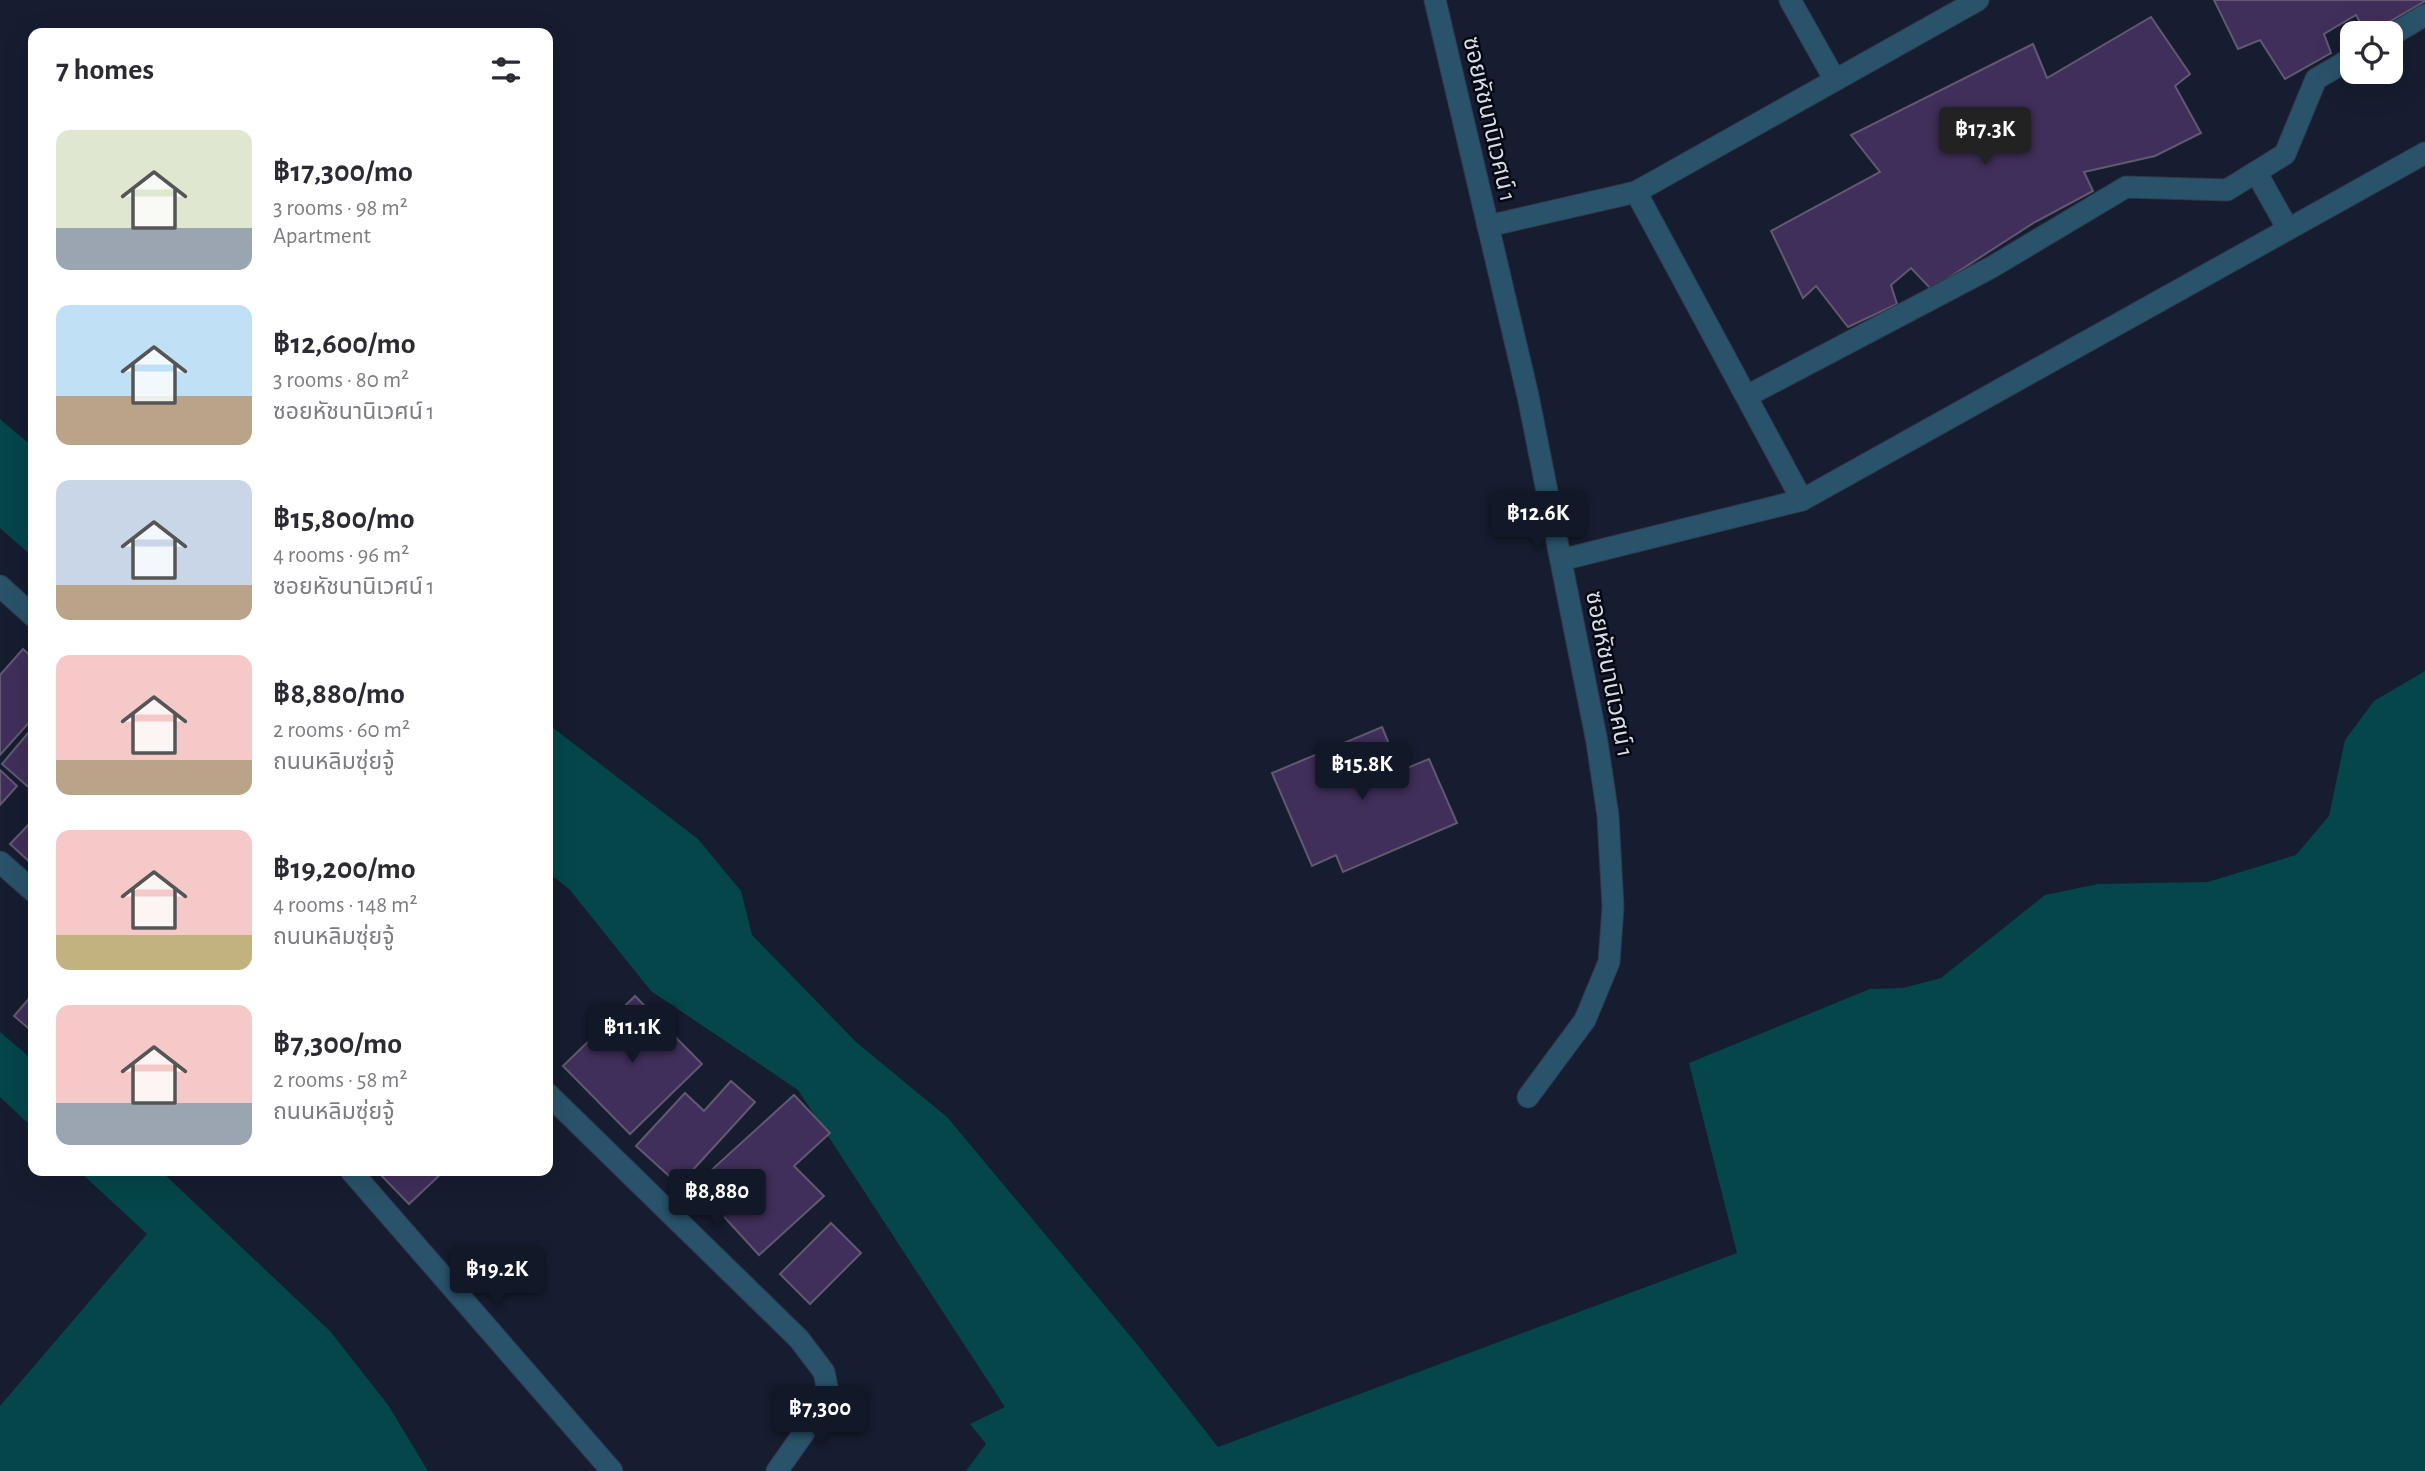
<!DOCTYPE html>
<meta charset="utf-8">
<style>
:root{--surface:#fff;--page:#f2f2f3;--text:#2b2b33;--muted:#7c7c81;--accent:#111827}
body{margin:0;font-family:"Alegreya Sans","Noto Sans Thai",sans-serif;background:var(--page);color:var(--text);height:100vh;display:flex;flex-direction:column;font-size:26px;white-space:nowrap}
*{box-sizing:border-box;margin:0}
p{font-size:23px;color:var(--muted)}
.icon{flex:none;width:38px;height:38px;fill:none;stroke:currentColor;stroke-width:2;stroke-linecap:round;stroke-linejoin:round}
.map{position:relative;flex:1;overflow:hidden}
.side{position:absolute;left:28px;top:28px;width:525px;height:1148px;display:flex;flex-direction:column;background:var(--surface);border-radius:14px;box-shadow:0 7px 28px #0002}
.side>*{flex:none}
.tools{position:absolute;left:2340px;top:21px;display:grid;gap:14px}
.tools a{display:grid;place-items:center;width:63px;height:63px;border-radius:14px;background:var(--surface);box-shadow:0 7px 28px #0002;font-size:35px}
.price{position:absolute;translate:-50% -60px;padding:0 16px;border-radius:7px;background:var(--accent);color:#fff;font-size:23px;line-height:46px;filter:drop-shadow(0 2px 4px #0008)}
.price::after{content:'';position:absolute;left:50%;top:42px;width:21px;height:16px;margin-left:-10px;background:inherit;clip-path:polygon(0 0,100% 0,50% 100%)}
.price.active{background:#222;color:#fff}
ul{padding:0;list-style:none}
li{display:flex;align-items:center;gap:21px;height:175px;padding:0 28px}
li span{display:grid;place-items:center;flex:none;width:196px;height:140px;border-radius:14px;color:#555}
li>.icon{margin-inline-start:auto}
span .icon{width:84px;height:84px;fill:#fffc;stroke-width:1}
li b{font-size:30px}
h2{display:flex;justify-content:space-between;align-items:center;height:84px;padding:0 28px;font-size:30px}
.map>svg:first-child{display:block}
.water{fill:#04464a}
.building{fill:#402f5a;stroke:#615970;stroke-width:2}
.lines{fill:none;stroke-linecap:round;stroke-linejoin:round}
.minor-casing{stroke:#31384a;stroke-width:23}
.minor{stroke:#29536a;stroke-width:21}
.labels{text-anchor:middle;stroke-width:5;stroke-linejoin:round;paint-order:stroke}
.street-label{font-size:24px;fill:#d6dbe8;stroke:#050810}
</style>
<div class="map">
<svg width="2425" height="1471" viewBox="0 0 2425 1471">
<rect width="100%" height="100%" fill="#161d30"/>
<g class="water">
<polygon points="0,419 33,447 33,557 0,528"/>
<polygon points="2425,671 2425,1471 966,1471 986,1444 970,1424 1005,1407 798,1090 651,991 570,890 548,872 548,724 698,839 741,891 752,935 856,1042 947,1117 1136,1343 1218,1447 1737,1253 1689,1063 1870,989 1903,988 1941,978 2045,895 2098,884 2208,882 2296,855 2329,816 2345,740 2374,701"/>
<polygon points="0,1032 33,1060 33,1128 0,1097"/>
<polygon points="79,1171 161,1171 330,1331 388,1405 428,1471 0,1471 0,1406 147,1234"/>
</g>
<g class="building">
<polygon points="2214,0 2425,0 2425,1 2370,33 2366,33 2356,15 2324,34 2331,53 2285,79 2260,40 2238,49"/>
<polygon points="2151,17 2190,74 2175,86 2201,133 2155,156 2084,172 2093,191 2035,222 1931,289 1911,268 1891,285 1897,304 1848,327 1816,286 1803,298 1771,231 1880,172 1851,135 2033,44 2047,78"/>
<polygon points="23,649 33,658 33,718 0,755 0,675"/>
<polygon points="33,727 33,791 2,764"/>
<polygon points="1382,727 1400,771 1429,759 1457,823 1343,872 1336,855 1312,866 1272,773"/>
<polygon points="0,770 17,786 0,805"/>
<polygon points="33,820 33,865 10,844"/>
<polygon points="33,994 33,1032 14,1016"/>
<polygon points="635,996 702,1064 630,1134 563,1066"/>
<polygon points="731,1081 755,1102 679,1185 636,1146 685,1093 704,1111"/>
<polygon points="794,1095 830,1133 794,1166 824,1196 759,1255 695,1185"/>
<polygon points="377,1171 444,1171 409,1204"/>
<polygon points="831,1223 861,1253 810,1304 780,1274"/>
</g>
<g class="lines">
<g class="minor-casing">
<g id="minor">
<polyline points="1435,0 1528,396 1597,742 1608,816 1613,907 1609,962 1585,1020 1528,1097"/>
<polyline points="1790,0 1835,80"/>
<polyline points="2390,36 2425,15"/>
<polyline points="2256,172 2288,229"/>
<polyline points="1636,192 1802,500"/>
<polyline points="1488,226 1636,192 1978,0"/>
<polyline points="1747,396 1992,267 2126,187 2227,190 2285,154 2316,79 2352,58"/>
<polyline points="1561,560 1802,500 2425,153"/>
<polyline points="0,586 33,616"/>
<polyline points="0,862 33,891"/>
<polyline points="548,1094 799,1339 824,1372 829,1397 777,1471"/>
<polyline points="351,1171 612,1471"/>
</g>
</g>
<use href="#minor" class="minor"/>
</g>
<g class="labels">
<g class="street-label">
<text transform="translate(1490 119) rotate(77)" y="8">ซอยหัชนานิเวศน์ 1</text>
<text transform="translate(1610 674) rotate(79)" y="8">ซอยหัชนานิเวศน์ 1</text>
</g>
</g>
</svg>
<div class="tools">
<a><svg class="icon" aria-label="locate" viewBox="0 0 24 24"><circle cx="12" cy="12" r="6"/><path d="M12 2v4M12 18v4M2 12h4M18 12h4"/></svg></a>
</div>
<b class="price active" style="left:1985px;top:167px">฿17.3K</b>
<b class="price" style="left:1538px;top:551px">฿12.6K</b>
<b class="price" style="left:1362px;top:802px">฿15.8K</b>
<b class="price" style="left:632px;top:1065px">฿11.1K</b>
<b class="price" style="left:717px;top:1229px">฿8,880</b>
<b class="price" style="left:497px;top:1307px">฿19.2K</b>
<b class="price" style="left:820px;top:1446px">฿7,300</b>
<section class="side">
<h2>7 homes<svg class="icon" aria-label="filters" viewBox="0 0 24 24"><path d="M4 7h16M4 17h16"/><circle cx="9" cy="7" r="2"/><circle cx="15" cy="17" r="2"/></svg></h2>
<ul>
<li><span style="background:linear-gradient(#dfe7d0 70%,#9aa5b1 0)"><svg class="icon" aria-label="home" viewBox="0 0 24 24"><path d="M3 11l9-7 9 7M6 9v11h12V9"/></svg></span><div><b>฿17,300/mo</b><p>3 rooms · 98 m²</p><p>Apartment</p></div></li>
<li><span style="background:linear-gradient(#bfe0f5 65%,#b9a48a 0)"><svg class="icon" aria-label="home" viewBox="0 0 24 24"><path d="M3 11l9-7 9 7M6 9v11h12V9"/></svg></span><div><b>฿12,600/mo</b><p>3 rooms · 80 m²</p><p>ซอยหัชนานิเวศน์ 1</p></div></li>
<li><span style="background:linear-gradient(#c9d6e8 75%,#b9a48a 0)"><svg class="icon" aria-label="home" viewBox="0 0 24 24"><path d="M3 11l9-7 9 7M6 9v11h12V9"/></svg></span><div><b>฿15,800/mo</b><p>4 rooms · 96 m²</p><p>ซอยหัชนานิเวศน์ 1</p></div></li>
<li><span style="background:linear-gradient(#f6c9c9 75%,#b9a48a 0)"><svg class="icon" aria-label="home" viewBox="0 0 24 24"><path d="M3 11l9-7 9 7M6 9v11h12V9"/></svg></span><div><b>฿8,880/mo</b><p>2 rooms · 60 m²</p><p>ถนนหลิมซุ่ยจู้</p></div></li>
<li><span style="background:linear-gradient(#f6c9c9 75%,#c2b280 0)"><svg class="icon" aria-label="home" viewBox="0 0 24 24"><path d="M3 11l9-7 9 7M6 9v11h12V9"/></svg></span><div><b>฿19,200/mo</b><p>4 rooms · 148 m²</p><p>ถนนหลิมซุ่ยจู้</p></div></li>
<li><span style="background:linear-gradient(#f6c9c9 70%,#9aa5b1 0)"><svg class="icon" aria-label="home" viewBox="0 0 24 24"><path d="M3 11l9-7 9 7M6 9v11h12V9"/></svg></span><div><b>฿7,300/mo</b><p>2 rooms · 58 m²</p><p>ถนนหลิมซุ่ยจู้</p></div></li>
</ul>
</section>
</div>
